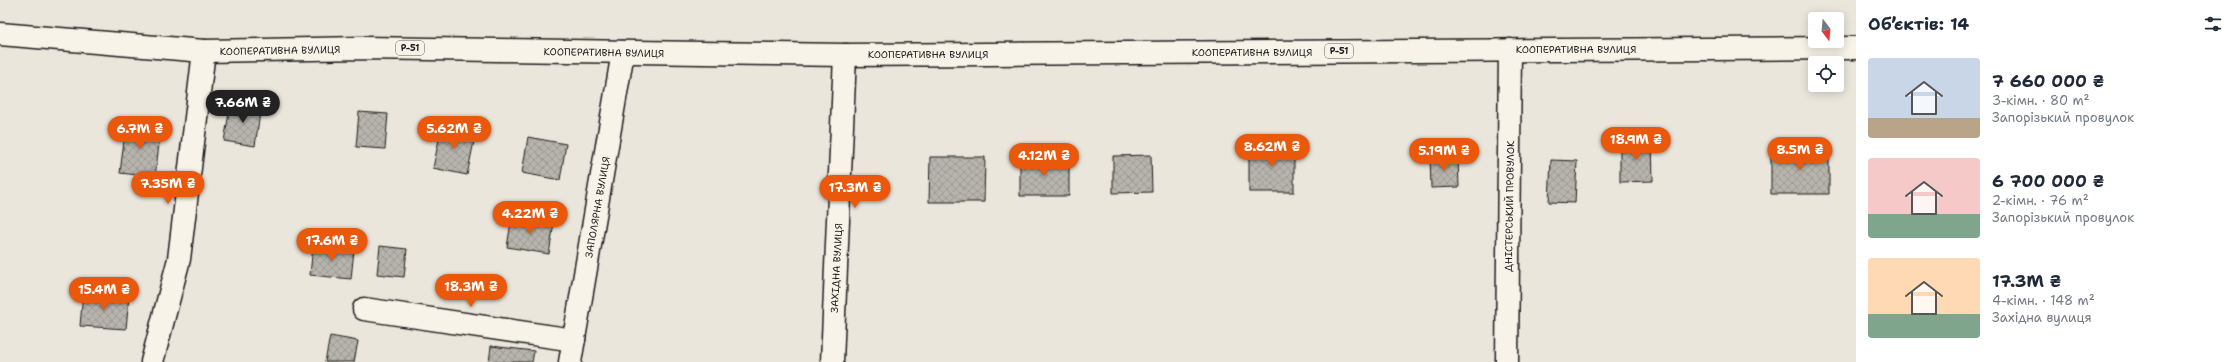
<!DOCTYPE html>
<html lang="uk">
<meta charset="utf-8">
<style>
:root{--surface:#fff;--page:#f6f6f7;--text:#1f2937;--muted:#747a83;--accent:#ea580c}
body{margin:0;font-family:"Shantell Sans",sans-serif;background:var(--page);color:var(--text);height:100vh;display:flex;flex-direction:column;font-size:15px;white-space:nowrap}
*{box-sizing:border-box;margin:0}
p{font-size:13px;color:var(--muted)}
.icon{flex:none;width:22px;height:22px;fill:none;stroke:currentColor;stroke-width:2;stroke-linecap:round;stroke-linejoin:round}
.map{position:relative;flex:1;overflow:hidden}
.drawer{display:flex;flex-direction:column;background:var(--surface);width:380px}
.drawer>*{flex:none}
.needle{width:26px;rotate:164deg}
.fabs{position:absolute;left:1808px;top:12px;display:grid;gap:8px}
.fabs a{display:grid;place-items:center;width:36px;height:36px;border-radius:4px;background:var(--surface);box-shadow:0 2px 10px #0003;font-size:20px}
.price{position:absolute;translate:-50% -34px;padding:0 9px;border-radius:14px;background:var(--accent);color:#fff;font-size:13px;line-height:26px;filter:drop-shadow(0 1px 2px #0008)}
.price::after{content:'';position:absolute;left:50%;top:24px;width:12px;height:9px;margin-left:-6px;background:inherit;clip-path:polygon(0 0,100% 0,50% 100%)}
.price.active{background:#222;color:#fff}
ul{padding:0;list-style:none}
li{display:flex;align-items:center;gap:12px;height:100px;padding:0 12px}
li span{display:grid;place-items:center;flex:none;width:112px;height:80px;border-radius:4px;color:#555}
li>.icon{margin-inline-start:auto}
span .icon{width:48px;height:48px;fill:#fffc;stroke-width:1}
li b{font-size:17px}
h2{display:flex;justify-content:space-between;align-items:center;height:48px;padding:0 12px;font-size:17px}
main{display:flex;flex:1;min-height:0}
.map>svg:first-child{display:block}
.building{fill:url(#building-cross-hatch);stroke:#1c1c1c}
.lines{fill:none;stroke-linecap:round;stroke-linejoin:round}
.minor-casing{stroke:#1c1c1c;stroke-width:25}
.primary-casing{stroke:#1c1c1c;stroke-width:25}
.minor{stroke:#f7f3e8;stroke-width:22}
.primary{stroke:#f7f3e8;stroke-width:22}
.labels{text-anchor:middle;stroke-width:3;stroke-linejoin:round;paint-order:stroke}
.shield{fill:#f7f3e8;stroke:#5e5c59;stroke-width:1}
.shield-label{font-size:9px;font-weight:bold;fill:#1c1c1c}
.street-label{font-size:10px;fill:#1c1c1c;stroke:#f7f3e8}
</style>
<main>
<div class="map">
<svg width="1856" height="362" viewBox="0 0 1856 362">
<defs>
<pattern id="building-cross-hatch" width="8" height="8" patternUnits="userSpaceOnUse"><rect width="8" height="8" fill="#b6b4ac"/><path d="M0 0l8 8M0 8l8-8" fill="none" stroke="#9c9a93"/></pattern>
</defs>
<rect width="100%" height="100%" fill="#eae6dc"/>
<filter id="ink" filterUnits="userSpaceOnUse"><feTurbulence type="fractalNoise" baseFrequency=".025" numOctaves="2"/><feDisplacementMap in="SourceGraphic" scale="8" xChannelSelector="R" yChannelSelector="G"/><feConvolveMatrix kernelMatrix="1 2 1 2 8 2 1 2 1" color-interpolation-filters="sRGB"/></filter>
<g filter="url(#ink)">
<g class="building">
<polygon points="231,102 261,107 255,146 224,141"/>
<polygon points="359,112 388,114 385,149 356,147"/>
<polygon points="126,124 161,128 155,177 120,173"/>
<polygon points="442,125 476,132 467,175 433,168"/>
<polygon points="528,137 566,144 560,180 522,173"/>
<polygon points="1620,140 1652,140 1653,181 1620,182"/>
<rect x="1249" y="145" width="45" height="47"/>
<polygon points="1771,147 1829,148 1829,194 1771,194"/>
<polygon points="1151,155 1152,192 1113,193 1113,156"/>
<polygon points="930,157 985,157 984,202 929,202"/>
<polygon points="1430,157 1458,157 1459,187 1431,188"/>
<polygon points="1020,158 1069,159 1069,196 1020,196"/>
<polygon points="1551,160 1577,161 1575,203 1549,202"/>
<polygon points="512,216 554,223 549,254 507,247"/>
<polygon points="313,246 354,250 351,279 310,275"/>
<polygon points="380,246 407,249 404,277 377,274"/>
<polygon points="83,292 129,296 126,329 80,326"/>
<polygon points="330,336 358,341 354,362 325,362"/>
<polygon points="491,346 534,351 532,362 489,362"/>
</g>
<g class="lines">
<g class="minor-casing">
<g id="minor">
<polyline points="364,309 574,340"/>
<polyline points="152,362 179,259 204,51"/>
<polyline points="570,362 623,52"/>
<polyline points="832,362 845,55"/>
<polyline points="1507,362 1510,50"/>
</g>
</g>
<g class="primary-casing">
<polyline id="primary" points="0,34 204,51 362,48 845,55 1856,48"/>
</g>
<use href="#minor" class="minor"/>
<use href="#primary" class="primary"/>
</g>
</g>
<g class="labels">
<g class="shield">
<rect x="396" y="41" width="28" height="14" rx="3"/>
<rect x="1325" y="44" width="28" height="14" rx="3"/>
</g>
<g class="shield-label">
<text x="410" y="51">Р-51</text>
<text x="1339" y="54">Р-51</text>
</g>
<g class="street-label">
<text x="1576" y="53">КООПЕРАТИВНА ВУЛИЦЯ</text>
<text transform="translate(280 50) rotate(-1)" y="4">КООПЕРАТИВНА ВУЛИЦЯ</text>
<text transform="translate(604 52) rotate(1)" y="4">КООПЕРАТИВНА ВУЛИЦЯ</text>
<text x="1252" y="56">КООПЕРАТИВНА ВУЛИЦЯ</text>
<text x="928" y="58">КООПЕРАТИВНА ВУЛИЦЯ</text>
<text transform="translate(1509 206) rotate(-89)" y="4">ДНІСТЕРСЬКИЙ ПРОВУЛОК</text>
<text transform="translate(597 207) rotate(-80)" y="4">ЗАПОЛЯРНА ВУЛИЦЯ</text>
<text transform="translate(836 268) rotate(-87)" y="4">ЗАХІДНА ВУЛИЦЯ</text>
</g>
</g>
</svg>
<div class="fabs">
<a><svg class="needle" viewBox="-14 -14 28 28"><path d="M0-13l5 13h-10z" fill="#e53935"/><path d="M0 13l5-13h-10z" fill="#747a83"/></svg></a>
<a><svg class="icon" aria-label="locate" viewBox="0 0 24 24"><circle cx="12" cy="12" r="6"/><path d="M12 2v4M12 18v4M2 12h4M18 12h4"/></svg></a>
</div>
<b class="price active" style="left:243px;top:124px">7.66M ₴</b>
<b class="price" style="left:140px;top:150px">6.7M ₴</b>
<b class="price" style="left:454px;top:150px">5.62M ₴</b>
<b class="price" style="left:1636px;top:161px">18.9M ₴</b>
<b class="price" style="left:1272px;top:168px">8.62M ₴</b>
<b class="price" style="left:1800px;top:171px">8.5M ₴</b>
<b class="price" style="left:1444px;top:172px">5.19M ₴</b>
<b class="price" style="left:1044px;top:177px">4.12M ₴</b>
<b class="price" style="left:168px;top:205px">7.35M ₴</b>
<b class="price" style="left:855px;top:209px">17.3M ₴</b>
<b class="price" style="left:530px;top:235px">4.22M ₴</b>
<b class="price" style="left:332px;top:262px">17.6M ₴</b>
<b class="price" style="left:471px;top:308px">18.3M ₴</b>
<b class="price" style="left:104px;top:311px">15.4M ₴</b>
</div>
<section class="drawer">
<h2>Об’єктів: 14<svg class="icon" aria-label="filters" viewBox="0 0 24 24"><path d="M4 7h16M4 17h16"/><circle cx="9" cy="7" r="2"/><circle cx="15" cy="17" r="2"/></svg></h2>
<ul>
<li><span style="background:linear-gradient(#c9d6e8 75%,#b9a48a 0)"><svg class="icon" aria-label="home" viewBox="0 0 24 24"><path d="M3 11l9-7 9 7M6 9v11h12V9"/></svg></span><div><b>7 660 000 ₴</b><p>3-кімн. · 80 m²</p><p>Запорізький провулок</p></div></li>
<li><span style="background:linear-gradient(#f6c9c9 70%,#7fa58c 0)"><svg class="icon" aria-label="home" viewBox="0 0 24 24"><path d="M3 11l9-7 9 7M6 9v11h12V9"/></svg></span><div><b>6 700 000 ₴</b><p>2-кімн. · 76 m²</p><p>Запорізький провулок</p></div></li>
<li><span style="background:linear-gradient(#ffd9b3 70%,#7fa58c 0)"><svg class="icon" aria-label="home" viewBox="0 0 24 24"><path d="M3 11l9-7 9 7M6 9v11h12V9"/></svg></span><div><b>17.3M ₴</b><p>4-кімн. · 148 m²</p><p>Західна вулиця</p></div></li>
</ul>
</section>
</main>
